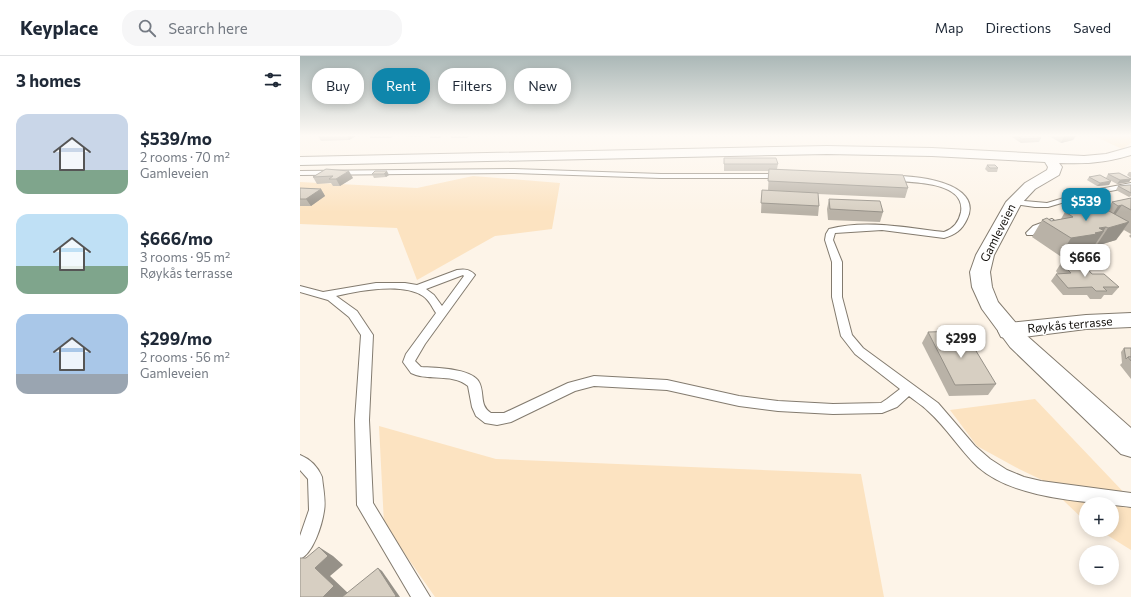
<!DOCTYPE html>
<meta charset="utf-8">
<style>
:root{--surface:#fff;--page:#f6f6f7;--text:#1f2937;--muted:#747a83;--line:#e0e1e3;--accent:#0f86ab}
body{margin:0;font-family:Commissioner,sans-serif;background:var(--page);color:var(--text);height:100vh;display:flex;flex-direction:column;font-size:15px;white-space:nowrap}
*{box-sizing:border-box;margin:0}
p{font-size:13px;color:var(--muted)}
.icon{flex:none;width:22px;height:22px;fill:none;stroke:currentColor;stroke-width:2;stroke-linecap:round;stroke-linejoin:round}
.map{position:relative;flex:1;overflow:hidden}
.sheet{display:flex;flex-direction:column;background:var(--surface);width:300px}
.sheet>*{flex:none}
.banner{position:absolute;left:12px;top:12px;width:380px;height:36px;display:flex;gap:8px}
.fabs{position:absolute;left:779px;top:441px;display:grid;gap:8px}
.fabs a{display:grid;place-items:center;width:40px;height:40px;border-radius:50%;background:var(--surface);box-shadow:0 2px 10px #0003;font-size:20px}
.price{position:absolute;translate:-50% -34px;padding:0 9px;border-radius:8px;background:#fff;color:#222;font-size:13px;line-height:26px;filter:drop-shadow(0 1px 2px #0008)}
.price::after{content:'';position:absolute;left:50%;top:24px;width:12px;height:9px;margin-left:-6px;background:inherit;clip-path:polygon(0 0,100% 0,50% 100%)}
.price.current{background:var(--accent);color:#fff}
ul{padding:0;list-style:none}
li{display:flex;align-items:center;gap:12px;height:100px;padding:0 16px}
li span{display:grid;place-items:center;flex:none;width:112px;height:80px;border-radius:12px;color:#555}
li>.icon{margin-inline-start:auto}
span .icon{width:48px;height:48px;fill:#fffc;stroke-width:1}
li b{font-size:17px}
h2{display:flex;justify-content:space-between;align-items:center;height:48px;padding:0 16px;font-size:17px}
.pill{padding:0 14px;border-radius:16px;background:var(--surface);box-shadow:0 2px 10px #0003;font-size:14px;line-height:36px}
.pill.current{background:var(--accent);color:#fff}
header{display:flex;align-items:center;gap:24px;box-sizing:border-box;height:56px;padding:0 20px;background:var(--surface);border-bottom:1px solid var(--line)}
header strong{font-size:19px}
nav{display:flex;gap:22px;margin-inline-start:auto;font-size:14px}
.search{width:280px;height:36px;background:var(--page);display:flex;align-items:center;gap:10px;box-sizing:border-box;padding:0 14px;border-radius:16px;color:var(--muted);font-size:15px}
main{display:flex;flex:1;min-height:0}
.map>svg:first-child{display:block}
.green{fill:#fce3c1}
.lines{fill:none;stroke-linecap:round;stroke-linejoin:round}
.lane-casing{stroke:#837b6f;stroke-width:2}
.street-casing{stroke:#837b6f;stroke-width:2}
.secondary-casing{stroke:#837b6f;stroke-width:2}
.lane{fill:#fff;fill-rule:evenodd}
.street{fill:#fff;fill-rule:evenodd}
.secondary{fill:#fff;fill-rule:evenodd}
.wall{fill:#b9b2a7}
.shaded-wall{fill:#969188}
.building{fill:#d7cfc2;stroke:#969188}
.labels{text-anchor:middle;stroke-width:3;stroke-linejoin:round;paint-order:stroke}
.street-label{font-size:12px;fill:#120f0b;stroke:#fff}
</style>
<header>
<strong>Keyplace</strong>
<div class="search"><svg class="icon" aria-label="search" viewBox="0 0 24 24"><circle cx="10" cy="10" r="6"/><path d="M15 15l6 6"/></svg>Search here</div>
<nav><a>Map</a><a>Directions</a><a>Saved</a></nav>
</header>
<main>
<section class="sheet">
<h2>3 homes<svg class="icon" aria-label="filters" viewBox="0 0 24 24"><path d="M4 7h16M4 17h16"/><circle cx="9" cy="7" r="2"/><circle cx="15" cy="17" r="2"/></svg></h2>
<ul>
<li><span style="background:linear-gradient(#c9d6e8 70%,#7fa58c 0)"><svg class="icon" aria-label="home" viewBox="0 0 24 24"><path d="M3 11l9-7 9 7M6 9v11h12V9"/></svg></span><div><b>$539/mo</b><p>2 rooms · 70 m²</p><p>Gamleveien</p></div></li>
<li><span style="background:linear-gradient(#bfe0f5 65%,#7fa58c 0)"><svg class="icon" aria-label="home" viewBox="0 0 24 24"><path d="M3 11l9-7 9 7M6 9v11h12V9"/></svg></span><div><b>$666/mo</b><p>3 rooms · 95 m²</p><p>Røykås terrasse</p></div></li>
<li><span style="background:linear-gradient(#a9c7e8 75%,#9aa5b1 0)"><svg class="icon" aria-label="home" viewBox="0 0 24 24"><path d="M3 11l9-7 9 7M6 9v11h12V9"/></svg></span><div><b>$299/mo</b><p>2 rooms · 56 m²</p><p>Gamleveien</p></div></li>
</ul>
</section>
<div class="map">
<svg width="831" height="541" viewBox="0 0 831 541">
<rect width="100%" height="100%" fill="#fdf4e8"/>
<g class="green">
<polygon points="794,80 831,80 831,87 822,93"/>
<polygon points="173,120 260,127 252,173 195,180 117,224 97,172 0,168 0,126 117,132"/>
<polygon points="735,343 831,444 831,494 799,474 812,474 812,448 786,448 786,466 742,424 719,413 677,390 650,354"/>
<polygon points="79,370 196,403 561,418 584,541 135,541 84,468"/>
</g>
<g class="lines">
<g class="lane-casing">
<g id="lane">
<polygon points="214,113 361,118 483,118 487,120 483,122 361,122 214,117 0,119 0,115"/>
<path d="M587,121c23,-4 98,5 80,42 -5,11 -12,16 -23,19l-62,-8 -47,3 -2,7 9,22v35l10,38 11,13 75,55 37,43 15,13 17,11 17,7 17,4 90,12v14c-45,-6 -116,-7 -153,-40 -18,-17 -31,-39 -50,-56 -6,-6 -13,-10 -19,-15l-12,11 -15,6 -49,1 -55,-3 -39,-5 -72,-16 -73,-4 -19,5 -64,31 -14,3 -12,-2 -9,-7 -4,-9 -4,-21c-14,-12 -36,-6 -52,-11l-5,-2 -8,-11 3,-8 30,-41c-4,-6 -7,-13 -13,-17 -21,-14 -64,-5 -87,0l21,15 16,24 -4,85 4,83 57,94h-19l-54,-92 -2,-85 6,-85 -12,-18 -21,-17 -28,-8v-6l23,6 53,-9h29l12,2 40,-15c7,-1 13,-1 18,5l-50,69 -10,17 6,6c14,1 51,1 58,15 6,11 0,24 12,31h13l64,-30 26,-7 73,4 72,16 39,5 55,3 48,-1 6,-4 13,-10 -45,-35 -14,-18 -9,-39v-35l-7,-22 1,-6 3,-5c37,-10 78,-1 115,3 9,-3 15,-10 17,-20 5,-31 -51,-30 -71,-31h-3zM163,219l1,1 -22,30 -8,-11 -8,-6z"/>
<polygon points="831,127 831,131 785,140 748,151 735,151 714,148 710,146 714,144 747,147 784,136"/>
<polygon points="752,163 756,166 755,168 739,174 733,179 727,179 726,177 733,170"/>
<path d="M0,399c10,4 18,12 22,22 1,11 4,24 2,34 -2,14 -11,43 -24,48v-23l9,-26 -1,-31 -8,-9z"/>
</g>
</g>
<g class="street-casing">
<polygon id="street" points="831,257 831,271 786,273 709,283 701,281 698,275 701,269 709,267 786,259"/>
</g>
<g class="secondary-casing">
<path id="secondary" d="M527,90l105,2 152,8 22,-2 25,-7v8c-27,8 -44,9 -72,8l3,4 -3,8 -24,14 -14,15 -27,51 -4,17 2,15 6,15 28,33 105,93v29l-10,-3 -111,-107 -28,-38 -10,-22 -2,-15 6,-17 30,-53 19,-19 22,-13 1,-3 -3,-5 -113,-6 -105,-2 -527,11v-8z"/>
</g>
<use href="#lane" class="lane"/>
<use href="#street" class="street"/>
<use href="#secondary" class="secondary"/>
</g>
<g class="wall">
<polygon points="18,80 56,80 49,84 21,85"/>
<polygon points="70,80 93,80 91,82 70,82"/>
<polygon points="107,80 123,80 122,81 108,81"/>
<polygon points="130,80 142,80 140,82 130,82"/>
<polygon points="151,80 169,80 167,82 151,82"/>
<polygon points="713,80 737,80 741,82 739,86 721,87 712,81"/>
<polygon points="749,80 776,80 773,84 761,87"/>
<polygon points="424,102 478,108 477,113 608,132 605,142 518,138 519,150 518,160 461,157 462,134 468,134 469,115 424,115"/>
<polygon points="687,109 698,112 697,116 688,116 685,113"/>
<polygon points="26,113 53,122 40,130 33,130 31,127 17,128 13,121"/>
<polygon points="75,115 89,119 86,121 74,122 72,118"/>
<polygon points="829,116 831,116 831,122 827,119"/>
<polygon points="808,118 831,123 829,126 817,128 806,122"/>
<polygon points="789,121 811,125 809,129 797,130 787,124"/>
<polygon points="831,129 831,140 829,141 816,134 818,130"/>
<polygon points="0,132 21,133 25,140 11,150 0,150"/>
<polygon points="831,142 831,182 829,180 831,178 824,174 816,184 796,190 795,189 792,193 786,194 785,196 760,200 732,181 742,164 751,165 761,163 766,154 775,156 790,154 792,150 807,154 812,146"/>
<polygon points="529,143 583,156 580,166 528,164 527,153"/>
<polygon points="761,207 792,218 819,231 812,239 804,239 801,243 790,243 787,239 763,239 751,225 756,218 758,218 756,215"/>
<polygon points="628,276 696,328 688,339 649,340 622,287"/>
<polygon points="824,292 831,292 831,323 820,309 822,307 821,296"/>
</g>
<g class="shaded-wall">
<polygon points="47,80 56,80 49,84"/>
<polygon points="764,80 776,80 773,84 761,87"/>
<polygon points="49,115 53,122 40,130 36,123"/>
<polygon points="87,115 89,119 86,121 84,118"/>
<polygon points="831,123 829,126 817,128 820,124"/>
<polygon points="811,125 809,129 797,130 800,127"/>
<polygon points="21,133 25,140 11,150 6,143"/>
<polygon points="822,149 810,166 807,167 818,150"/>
<polygon points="829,166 816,184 796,190 808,172"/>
<polygon points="806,171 803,176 804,175 792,193 786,194 785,196 760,200 771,182 799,172"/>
<polygon points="19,491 33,500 43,509 30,520 49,538 46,541 23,541 15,512"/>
<polygon points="78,512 82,515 100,541 95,541"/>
</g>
<g class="building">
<polygon points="717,80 737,80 741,82 722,83"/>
<polygon points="424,102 476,102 478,108 424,108"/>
<polygon points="687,109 695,109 698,112 690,112"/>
<polygon points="26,113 49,115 36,123 29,123 33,120 13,121"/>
<polygon points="469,113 603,119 608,132 468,125"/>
<polygon points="75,115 87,115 84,118 72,118"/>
<polygon points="819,117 831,123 820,124 808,118"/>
<polygon points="800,119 811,125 800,127 789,121"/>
<polygon points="829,129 831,129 831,137 818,130"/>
<polygon points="0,132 21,133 6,143 0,143"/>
<polygon points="462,134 518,137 519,150 461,147"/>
<polygon points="831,142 831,154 822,149 818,150 812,146"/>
<polygon points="529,143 580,145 583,156 530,153"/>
<polygon points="798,149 829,166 808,172 806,171 799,172 804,175 795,177 797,178 771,182 742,164 747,162 751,165 773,161 767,157 770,157 766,154 770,153 775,156 796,152 792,150"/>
<polygon points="761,207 782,207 792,218 804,218 819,231 803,231 807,235 796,235 792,231 768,232 756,218 771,217"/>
<polygon points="664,275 696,328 655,329 628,276"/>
<polygon points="824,292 831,292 831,301 828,301 826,303"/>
<polygon points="828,301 831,301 831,305"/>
<polygon points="19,491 28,500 15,512 34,530 23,541 0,541 0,502 6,502"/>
<polygon points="78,512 96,540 95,541 42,541"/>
</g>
<linearGradient id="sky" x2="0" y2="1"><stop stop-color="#abb8b7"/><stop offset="0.51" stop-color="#fefaf5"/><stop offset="1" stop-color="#fefaf5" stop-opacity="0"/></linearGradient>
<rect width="831" height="156" fill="url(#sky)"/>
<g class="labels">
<g class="street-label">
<text transform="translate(698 177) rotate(-63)" y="4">Gamleveien</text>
<text transform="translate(770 269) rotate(-5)" y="4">Røykås terrasse</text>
</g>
</g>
</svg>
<div class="fabs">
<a>+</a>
<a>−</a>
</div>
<b class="price current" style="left:786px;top:166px">$539</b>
<b class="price" style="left:785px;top:222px">$666</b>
<b class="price" style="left:661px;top:303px">$299</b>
<div class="banner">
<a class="pill">Buy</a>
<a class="pill current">Rent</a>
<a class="pill">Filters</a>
<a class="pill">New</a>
</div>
</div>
</main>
